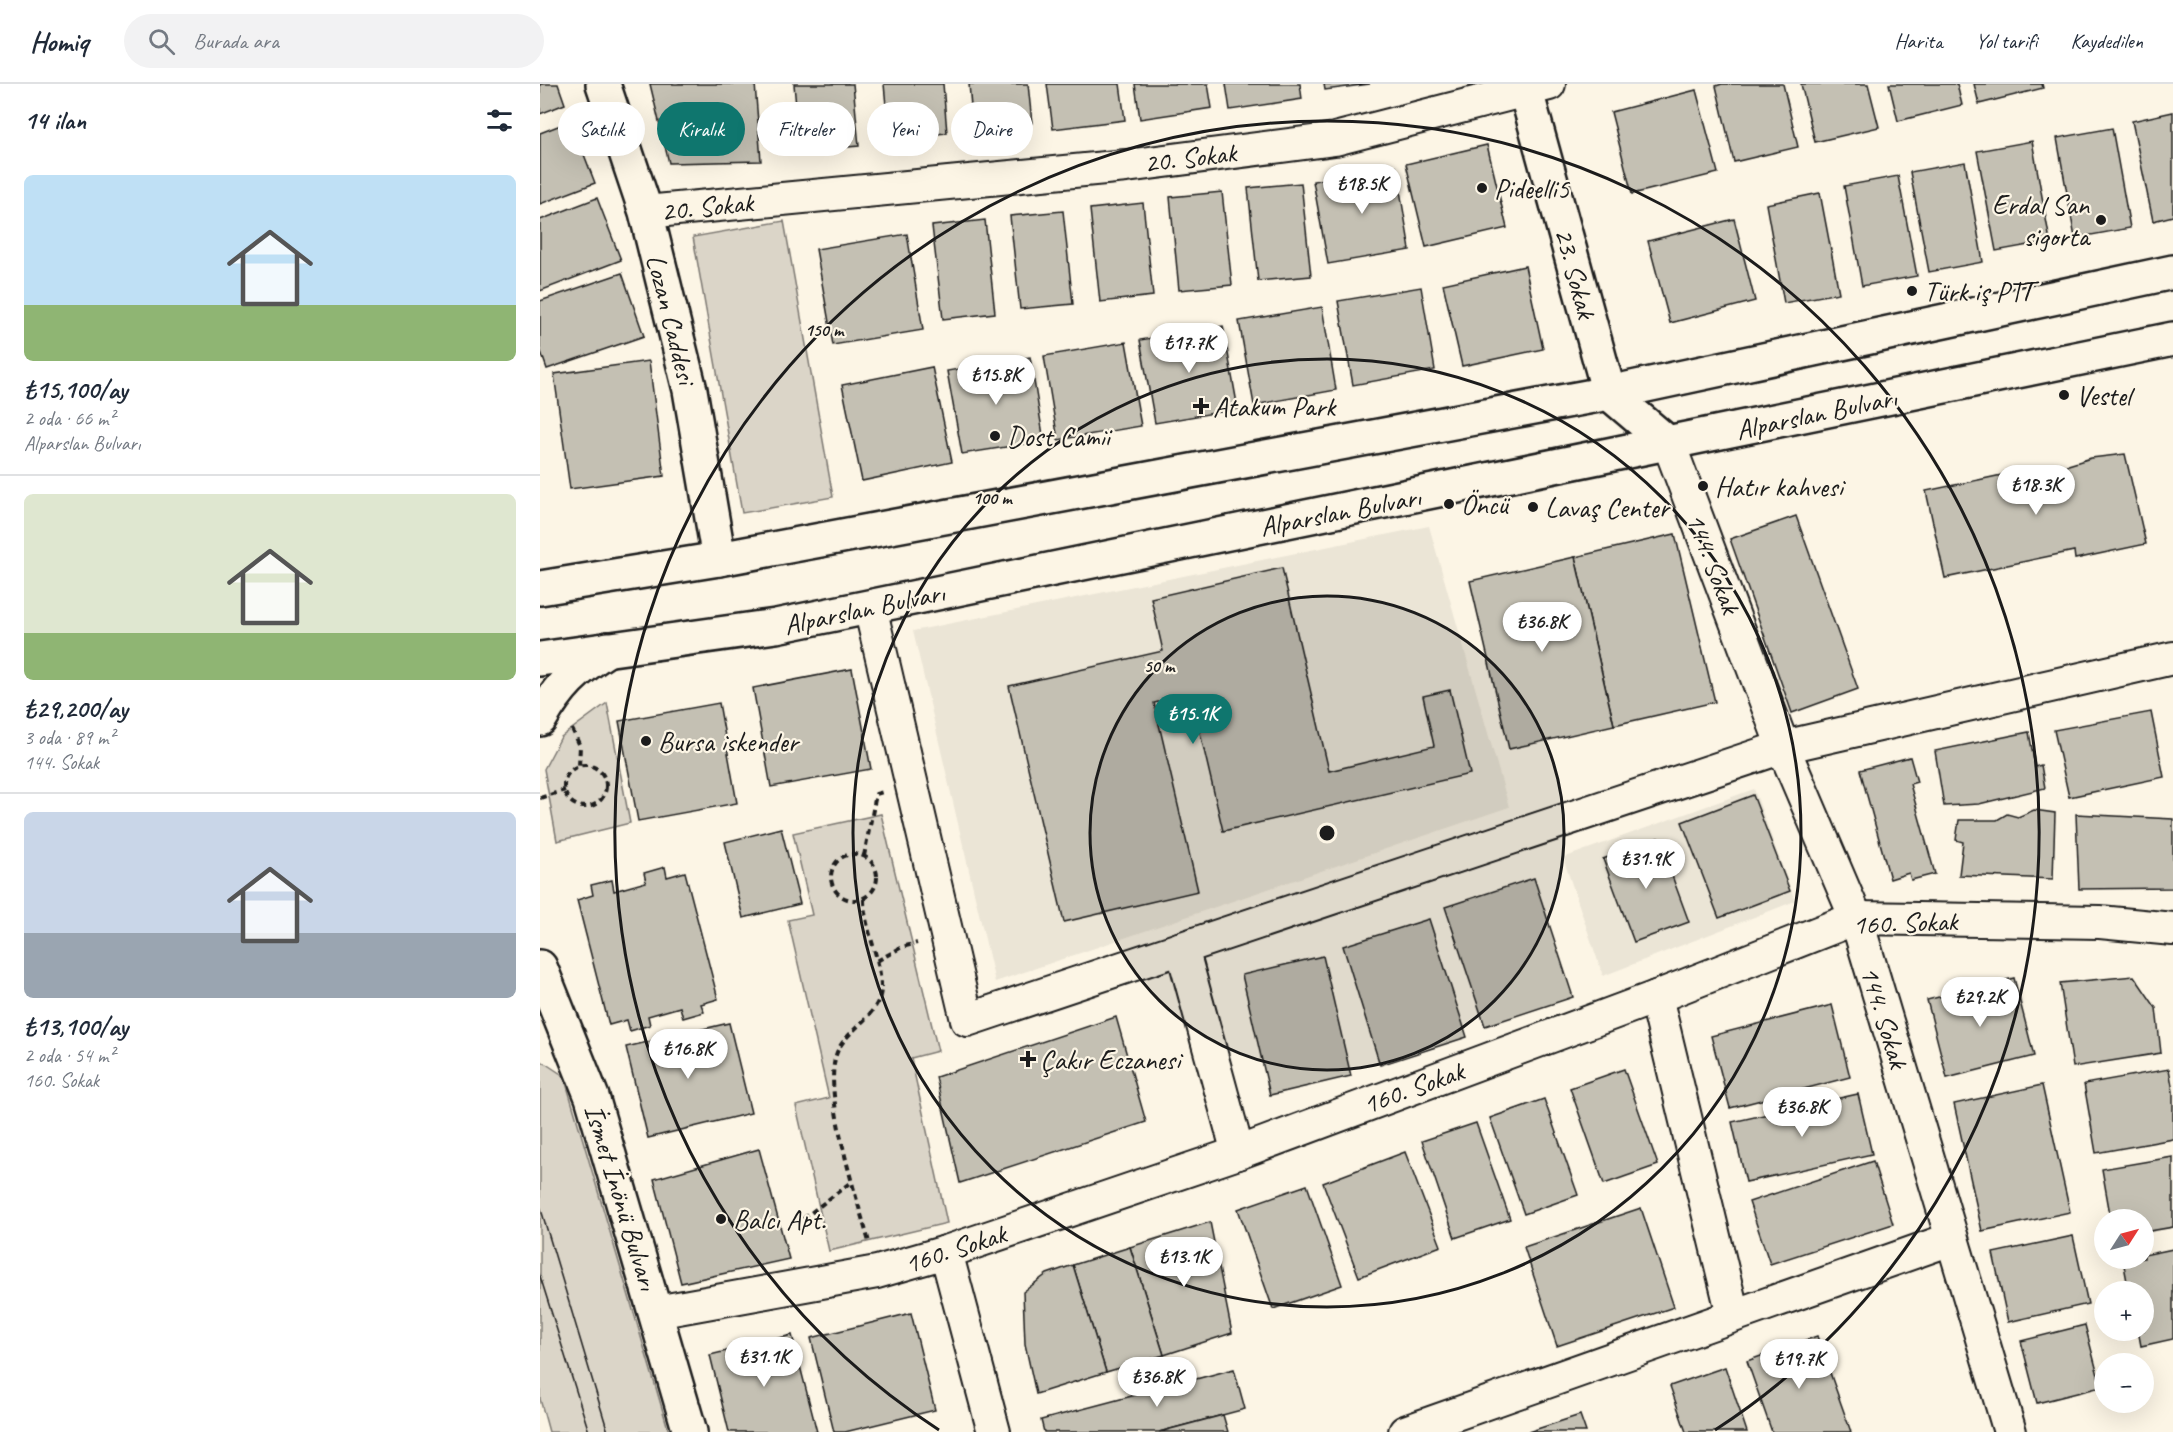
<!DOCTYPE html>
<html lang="tr">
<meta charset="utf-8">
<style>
:root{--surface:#fff;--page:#f2f2f3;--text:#1f2937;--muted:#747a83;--line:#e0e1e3;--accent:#0f766e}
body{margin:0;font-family:Caveat,sans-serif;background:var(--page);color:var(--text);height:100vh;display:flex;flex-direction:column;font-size:22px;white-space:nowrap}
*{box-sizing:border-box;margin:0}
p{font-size:20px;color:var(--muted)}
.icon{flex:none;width:33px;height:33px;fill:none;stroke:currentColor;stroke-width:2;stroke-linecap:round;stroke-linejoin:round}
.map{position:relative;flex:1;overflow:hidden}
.details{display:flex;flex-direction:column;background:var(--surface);width:540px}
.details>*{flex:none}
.top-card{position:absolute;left:18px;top:18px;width:570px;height:54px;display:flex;gap:12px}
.needle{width:39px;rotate:54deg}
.buttons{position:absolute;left:1554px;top:1125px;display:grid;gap:12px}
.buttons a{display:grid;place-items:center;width:60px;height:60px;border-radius:50%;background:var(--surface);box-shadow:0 6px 24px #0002;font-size:30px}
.price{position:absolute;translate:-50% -51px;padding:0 14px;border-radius:21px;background:#fff;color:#222;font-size:20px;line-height:39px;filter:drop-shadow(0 2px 3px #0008)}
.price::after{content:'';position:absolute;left:50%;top:36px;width:18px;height:14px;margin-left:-9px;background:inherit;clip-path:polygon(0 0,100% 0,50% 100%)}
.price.active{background:var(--accent);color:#fff}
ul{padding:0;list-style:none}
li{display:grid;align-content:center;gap:12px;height:318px;padding:0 24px}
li+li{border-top:2px solid var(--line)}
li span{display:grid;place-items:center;height:186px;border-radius:9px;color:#555}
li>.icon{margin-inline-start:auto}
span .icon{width:108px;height:108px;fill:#fffc;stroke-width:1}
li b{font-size:26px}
h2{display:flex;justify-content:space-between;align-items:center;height:72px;padding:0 24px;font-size:26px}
.chip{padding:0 21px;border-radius:27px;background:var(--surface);box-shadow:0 6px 24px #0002;font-size:21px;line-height:54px}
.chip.active{background:var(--accent);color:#fff}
header{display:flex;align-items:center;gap:36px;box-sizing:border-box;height:84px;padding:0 30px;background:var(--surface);border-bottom:2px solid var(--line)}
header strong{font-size:28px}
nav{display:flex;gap:33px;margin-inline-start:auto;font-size:21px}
.search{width:420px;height:54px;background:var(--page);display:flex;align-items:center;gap:15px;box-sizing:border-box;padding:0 21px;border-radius:33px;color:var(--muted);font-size:22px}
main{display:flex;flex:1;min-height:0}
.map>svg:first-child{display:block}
.built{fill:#ebe5d6}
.green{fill:#dbd5c8;stroke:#7c7872;stroke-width:1.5}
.building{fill:#c4c0b3;stroke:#1c1c1c;stroke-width:1.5}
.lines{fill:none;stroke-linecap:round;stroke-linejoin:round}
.street-casing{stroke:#1c1c1c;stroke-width:36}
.secondary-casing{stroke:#1c1c1c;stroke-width:38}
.primary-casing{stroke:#1c1c1c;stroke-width:38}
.path{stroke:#1c1c1c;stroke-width:4;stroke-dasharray:6 4.5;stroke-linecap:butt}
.street{stroke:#fcf5e5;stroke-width:32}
.secondary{stroke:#fcf5e5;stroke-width:33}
.primary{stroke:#fcf5e5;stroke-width:33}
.tram{stroke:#1c1c1c;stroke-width:1.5}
.ring{fill:none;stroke:#1c1c1c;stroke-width:3}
.poi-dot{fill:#1c1c1c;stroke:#fcf5e5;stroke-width:2}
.labels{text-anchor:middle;stroke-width:4.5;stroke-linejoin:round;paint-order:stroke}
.street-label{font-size:28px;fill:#1c1c1c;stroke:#fcf5e5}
.poi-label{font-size:28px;fill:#1c1c1c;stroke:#fcf5e5;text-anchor:start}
.centre{fill:#1c1c1c;stroke:#fcf5e5;stroke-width:3}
.ring-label{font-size:18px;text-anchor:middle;font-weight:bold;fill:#1c1c1c;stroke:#fcf5e5;stroke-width:4.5;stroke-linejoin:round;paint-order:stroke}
</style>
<header>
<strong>Homiq</strong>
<div class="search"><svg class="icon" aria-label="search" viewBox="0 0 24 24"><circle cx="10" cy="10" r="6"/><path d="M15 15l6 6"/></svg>Burada ara</div>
<nav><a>Harita</a><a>Yol tarifi</a><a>Kaydedilen</a></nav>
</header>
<main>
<section class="details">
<h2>14 ilan<svg class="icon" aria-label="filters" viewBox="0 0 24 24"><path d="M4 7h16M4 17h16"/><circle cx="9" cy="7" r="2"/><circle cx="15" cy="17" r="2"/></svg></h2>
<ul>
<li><span style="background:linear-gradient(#bfe0f5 70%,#8fb573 0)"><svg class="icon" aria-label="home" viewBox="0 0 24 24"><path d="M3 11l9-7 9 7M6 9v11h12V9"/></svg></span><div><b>₺15,100/ay</b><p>2 oda · 66 m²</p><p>Alparslan Bulvarı</p></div></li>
<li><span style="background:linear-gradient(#dfe7d0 75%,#8fb573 0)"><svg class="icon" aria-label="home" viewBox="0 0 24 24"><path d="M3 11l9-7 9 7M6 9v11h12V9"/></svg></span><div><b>₺29,200/ay</b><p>3 oda · 89 m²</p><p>144. Sokak</p></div></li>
<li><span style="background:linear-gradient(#c9d6e8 65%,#9aa5b1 0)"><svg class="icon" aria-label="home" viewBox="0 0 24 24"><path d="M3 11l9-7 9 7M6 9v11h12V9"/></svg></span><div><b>₺13,100/ay</b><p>2 oda · 54 m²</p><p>160. Sokak</p></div></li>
</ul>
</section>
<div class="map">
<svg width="1633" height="1348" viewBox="0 0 1633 1348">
<rect width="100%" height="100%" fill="#fcf5e5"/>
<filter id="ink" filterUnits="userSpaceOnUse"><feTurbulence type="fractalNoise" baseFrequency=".0167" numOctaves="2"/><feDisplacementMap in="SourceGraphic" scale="12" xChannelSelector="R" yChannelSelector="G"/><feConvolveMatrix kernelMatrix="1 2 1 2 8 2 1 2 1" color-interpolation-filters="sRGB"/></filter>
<g filter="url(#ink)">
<g class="built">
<polygon points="889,442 969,723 455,898 373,547"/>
<polygon points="1214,705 1255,817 1063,892 1023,774"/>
</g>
<g class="green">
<polygon points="244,137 293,413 202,429 153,153"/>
<polygon points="67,619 90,739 17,757 4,685 21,653"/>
<polygon points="341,730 398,967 371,974 407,1139 289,1167 256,1022 289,1014 248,836 272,831 253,749"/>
<polygon points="0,976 24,992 129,1348 9,1348 0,1315"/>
</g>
<g class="building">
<polygon points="0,0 18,0 25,20 0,30"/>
<polygon points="110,0 215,0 221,77 129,79"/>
<polygon points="254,0 313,0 319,62 260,67"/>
<polygon points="344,0 403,0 407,49 349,54"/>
<polygon points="429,0 488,0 492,39 433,45"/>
<polygon points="507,0 580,0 585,36 513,45"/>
<polygon points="595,0 668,0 672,24 600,35"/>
<polygon points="686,0 760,0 762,15 690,26"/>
<polygon points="784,0 830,0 785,6"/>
<polygon points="1182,0 1243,0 1258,63 1194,78 1176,2"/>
<polygon points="1261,0 1328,0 1339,43 1275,58"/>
<polygon points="1349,0 1417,0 1422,21 1358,37"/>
<polygon points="1434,0 1502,0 1503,4 1439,20"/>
<polygon points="1156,6 1178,89 1092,110 1071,28"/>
<polygon points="1633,28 1633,132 1613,137 1592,37"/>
<polygon points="31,37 55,99 0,120 0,49"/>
<polygon points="1572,44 1590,144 1535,154 1517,54"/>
<polygon points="1492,57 1510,157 1456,167 1437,67"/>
<polygon points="947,61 967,144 886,163 866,80"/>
<polygon points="1425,78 1443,178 1389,188 1370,88"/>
<polygon points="856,83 870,166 788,180 773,97"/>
<polygon points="1358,92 1377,192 1322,202 1304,102"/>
<polygon points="761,99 771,192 718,197 708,104"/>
<polygon points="682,108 692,201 639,206 630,113"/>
<polygon points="1280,109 1299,209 1244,219 1226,120"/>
<polygon points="57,114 81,176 0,207 0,136"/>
<polygon points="603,119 613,212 560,218 550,125"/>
<polygon points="523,127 533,220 480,225 470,132"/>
<polygon points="1194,135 1215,217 1130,239 1108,157"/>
<polygon points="445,136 455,229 403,235 392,142"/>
<polygon points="367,150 383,246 293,261 276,165"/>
<polygon points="985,182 1003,265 922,282 903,200"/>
<polygon points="82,189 104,252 7,285 0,265 0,217"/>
<polygon points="881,203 895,286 813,301 798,217"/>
<polygon points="782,223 796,306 714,321 699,237"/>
<polygon points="683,242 698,325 615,339 600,256"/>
<polygon points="586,258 601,342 518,356 504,272"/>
<polygon points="490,273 504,357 422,370 407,287"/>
<polygon points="109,277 124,392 30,405 14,290"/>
<polygon points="392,283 412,378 322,397 302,301"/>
<polygon points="1585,370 1606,460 1535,475 1534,467 1405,494 1386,407 1495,384 1496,391 1551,374"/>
<polygon points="1256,432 1318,605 1252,629 1190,455"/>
<polygon points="1135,450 1175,618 1074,641 1035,473"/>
<polygon points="1035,473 1074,641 969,665 930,497"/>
<polygon points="742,484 789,687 894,662 883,612 910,606 930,690 683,747 651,610 614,619 658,807 524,838 469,602 623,567 611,514"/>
<polygon points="312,585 331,685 231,703 213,604"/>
<polygon points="179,619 197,719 98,737 79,637"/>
<polygon points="1611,628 1624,693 1529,713 1514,646"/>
<polygon points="1489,648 1495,683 1501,681 1505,704 1439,720 1404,722 1395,667"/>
<polygon points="1370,673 1377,698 1370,700 1395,790 1371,796 1369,789 1350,795 1320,686"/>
<polygon points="1213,711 1250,807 1179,834 1142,738"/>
<polygon points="1494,726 1515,729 1513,795 1419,791 1423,758 1416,756 1419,736 1457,736 1467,730 1478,733"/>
<polygon points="1536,730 1633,735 1633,804 1539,805"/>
<polygon points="241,744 260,820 203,834 185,758"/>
<polygon points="1118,754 1149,838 1094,858 1063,775"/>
<polygon points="125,783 127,793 145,788 178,915 161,920 164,928 143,934 140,923 108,932 110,941 90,947 87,936 69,941 37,816 53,811 51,801 72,796 74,807 106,798 104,789"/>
<polygon points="994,794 1033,913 945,942 905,823"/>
<polygon points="889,835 927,953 840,981 803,862"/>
<polygon points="783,872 811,992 730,1011 702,891"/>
<polygon points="1594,892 1616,924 1621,969 1533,983 1520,899"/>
<polygon points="1474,894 1494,972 1407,994 1387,916"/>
<polygon points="1292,921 1310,993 1190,1024 1171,952"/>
<polygon points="576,933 606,1038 420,1099 396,993"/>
<polygon points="189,939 211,1029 108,1054 86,963"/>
<polygon points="1084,985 1118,1081 1064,1100 1030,1004"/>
<polygon points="1629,985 1633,1007 1633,1055 1556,1069 1544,1000"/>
<polygon points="1502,1001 1530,1128 1442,1147 1414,1020"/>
<polygon points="1318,1010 1332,1070 1206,1098 1192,1038"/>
<polygon points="1004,1015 1038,1111 984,1130 950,1034"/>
<polygon points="936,1039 970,1135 915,1154 882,1057"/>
<polygon points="219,1065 249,1175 141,1199 114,1095"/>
<polygon points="865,1068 901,1162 819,1193 783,1099"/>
<polygon points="1633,1073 1633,1143 1604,1148 1604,1136 1571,1136 1562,1085"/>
<polygon points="1333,1077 1353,1140 1230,1180 1209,1118"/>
<polygon points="767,1101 802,1201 733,1225 698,1125"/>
<polygon points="1101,1124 1134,1223 1017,1262 984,1163"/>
<polygon points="670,1138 692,1249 624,1271 590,1163"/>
<polygon points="1533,1152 1548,1220 1468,1238 1453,1169"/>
<polygon points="590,1163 624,1271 566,1288 533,1181"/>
<polygon points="1633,1165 1633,1255 1601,1262 1598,1246 1604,1246 1604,1208 1589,1208 1583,1176 1604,1174 1604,1171"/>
<polygon points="533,1181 566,1288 496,1310 485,1260 483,1208 507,1190"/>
<polygon points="371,1229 395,1326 305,1348 294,1348 271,1254"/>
<polygon points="1545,1241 1561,1303 1497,1319 1481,1257"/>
<polygon points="252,1251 277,1348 189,1348 170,1271"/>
<polygon points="1277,1252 1311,1348 1232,1348 1207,1277"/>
<polygon points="1185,1283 1207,1348 1146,1348 1130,1302"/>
<polygon points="694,1285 705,1325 619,1348 504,1348 501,1336"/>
<polygon points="683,1331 688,1348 619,1348"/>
<polygon points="1040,1331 1046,1348 988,1348"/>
</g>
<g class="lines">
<g class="street-casing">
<g id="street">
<polyline points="106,128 586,82 795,55 1009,0"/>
<polyline points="1129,360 1243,663 1316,834 1470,1348"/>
<polyline points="330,523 427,936 1243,663 1633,574"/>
<polyline points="642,864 698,1069"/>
<polyline points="1116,913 1193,1231"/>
<polyline points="406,1168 454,1348"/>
<polyline points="116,1228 337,1188 406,1168 698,1069 1116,913 1316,834 1560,838 1633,845"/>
<polyline points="865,1348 1411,1155"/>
</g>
</g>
<g class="secondary-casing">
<g id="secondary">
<polyline points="63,0 106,128 150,306 179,475"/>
<polyline points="984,0 1069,309 1129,360"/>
<polyline points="0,504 179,475 1069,309 1633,188"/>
<polyline points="0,575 236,542 1633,255"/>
</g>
</g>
<g class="primary-casing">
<g id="primary">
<path d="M0,635c19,-33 35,-49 68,-70"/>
<polyline points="0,883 52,1013 150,1348"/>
</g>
</g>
<g class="path">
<polyline points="32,645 40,662 39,682"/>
<circle cx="45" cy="702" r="21"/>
<polyline points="0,714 25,706"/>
<circle cx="314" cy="793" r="23"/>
<polyline points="324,772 336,710 343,708"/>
<path d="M324,815c0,31 17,58 17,89 0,28 -38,43 -45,67 -13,41 21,144 33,187"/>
<polyline points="337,877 362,863 377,859"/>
<polyline points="263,1135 311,1098"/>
</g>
<use href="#street" class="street"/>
<use href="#secondary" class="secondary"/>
<use href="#primary" class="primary"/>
<g class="tram">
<polyline points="0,1122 68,1348"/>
<polyline points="0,1192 49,1348"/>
</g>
</g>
</g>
<circle cx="787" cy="749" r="237" fill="#1c1c1c" fill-opacity=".12"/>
<g class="ring">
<circle cx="787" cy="749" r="237"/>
<circle cx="787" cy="749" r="474"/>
<path d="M399 1346A712 712 0 1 1 1175 1346"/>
</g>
<g class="poi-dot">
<circle cx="942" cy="104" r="6"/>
<circle cx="1561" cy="136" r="6"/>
<circle cx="1372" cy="207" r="6"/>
<circle cx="1524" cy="311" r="6"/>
<path d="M658 313h6v6h6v6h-6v6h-6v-6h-6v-6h6z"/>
<circle cx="455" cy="352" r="6"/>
<circle cx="1163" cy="402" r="6"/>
<circle cx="909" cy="420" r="6"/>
<circle cx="993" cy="423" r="6"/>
<circle cx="106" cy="657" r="6"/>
<path d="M485 966h6v6h6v6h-6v6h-6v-6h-6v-6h6z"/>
<circle cx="181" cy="1135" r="6"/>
</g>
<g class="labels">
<g class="street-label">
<text transform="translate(650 73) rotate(-7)" y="10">20. Sokak</text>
<text transform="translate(167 122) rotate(-6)" y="10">20. Sokak</text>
<text transform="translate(1036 189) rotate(75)" y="10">23. Sokak</text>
<text transform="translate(132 235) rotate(76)" y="10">Lozan Caddesi</text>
<text transform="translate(1276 329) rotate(-12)" y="10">Alparslan Bulvarı</text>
<text transform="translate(800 427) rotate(-11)" y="10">Alparslan Bulvarı</text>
<text transform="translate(1174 479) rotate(69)" y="10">144. Sokak</text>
<text transform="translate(324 524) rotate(-12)" y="10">Alparslan Bulvarı</text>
<text transform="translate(1365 838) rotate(-2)" y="10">160. Sokak</text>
<text transform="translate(1345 933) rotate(73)" y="10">144. Sokak</text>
<text transform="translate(873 1003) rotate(-20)" y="10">160. Sokak</text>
<text transform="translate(82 1113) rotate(73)" y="10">İsmet İnönü Bulvarı</text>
<text transform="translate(415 1164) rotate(-18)" y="10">160. Sokak</text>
</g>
<g class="poi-label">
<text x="954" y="114">Pideelli5</text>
<text x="1549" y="130" text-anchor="end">Erdal San<tspan x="1549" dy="32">sigorta</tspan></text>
<text x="1384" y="217">Türk iş PTT</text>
<text x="1536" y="321">Vestel</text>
<text x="673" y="332">Atakum Park</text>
<text x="467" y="362">Dost Camii</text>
<text x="1175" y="412">Hatır kahvesi</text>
<text x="921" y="430">Öncü</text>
<text x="1005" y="433">Lavaş Center</text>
<text x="118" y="667">Bursa iskender</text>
<text x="500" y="985">Çakır Eczanesi</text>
<text x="193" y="1145">Balcı Apt.</text>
</g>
</g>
<circle cx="787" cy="749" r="9" class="centre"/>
<g class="ring-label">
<text x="284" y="252">150 m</text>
<text x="452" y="420">100 m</text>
<text x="619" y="588">50 m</text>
</g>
</svg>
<div class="buttons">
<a><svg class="needle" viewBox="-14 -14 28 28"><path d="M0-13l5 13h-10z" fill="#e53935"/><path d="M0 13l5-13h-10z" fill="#747a83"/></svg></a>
<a>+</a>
<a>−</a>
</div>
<b class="price" style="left:822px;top:131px">₺18.5K</b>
<b class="price" style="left:649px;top:290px">₺17.7K</b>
<b class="price" style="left:456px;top:322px">₺15.8K</b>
<b class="price" style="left:1496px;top:432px">₺18.3K</b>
<b class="price" style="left:1002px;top:569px">₺36.8K</b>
<b class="price active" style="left:653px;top:661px">₺15.1K</b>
<b class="price" style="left:1106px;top:806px">₺31.9K</b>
<b class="price" style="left:1440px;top:944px">₺29.2K</b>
<b class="price" style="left:148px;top:996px">₺16.8K</b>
<b class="price" style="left:1262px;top:1054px">₺36.8K</b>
<b class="price" style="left:644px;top:1204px">₺13.1K</b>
<b class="price" style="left:224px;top:1304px">₺31.1K</b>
<b class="price" style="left:1259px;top:1306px">₺19.7K</b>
<b class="price" style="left:617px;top:1324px">₺36.8K</b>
<div class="top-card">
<a class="chip">Satılık</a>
<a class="chip active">Kiralık</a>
<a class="chip">Filtreler</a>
<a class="chip">Yeni</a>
<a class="chip">Daire</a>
</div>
</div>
</main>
